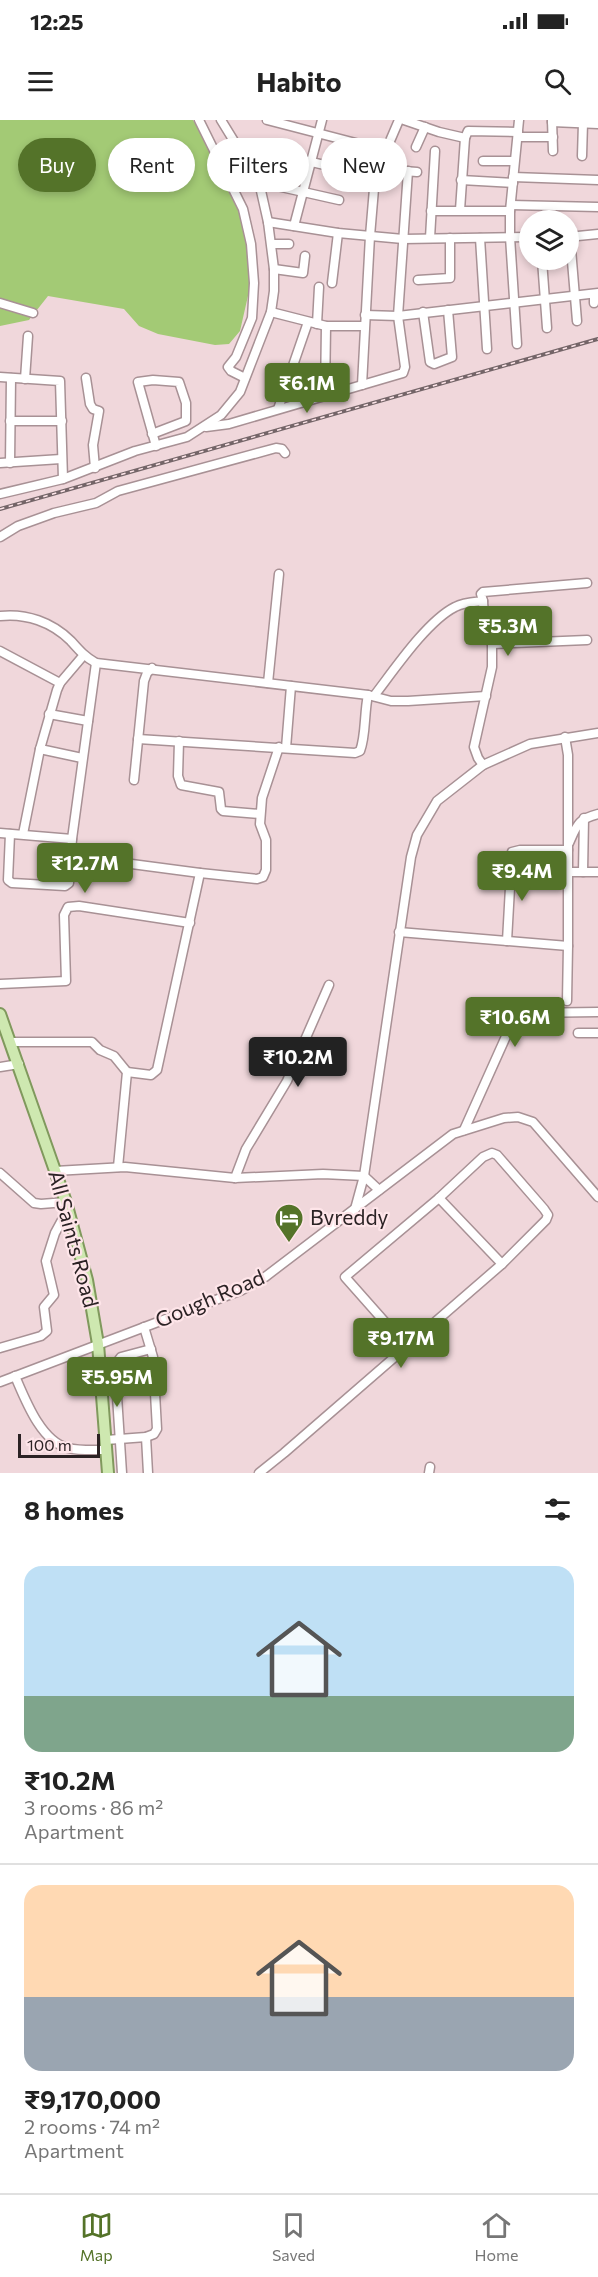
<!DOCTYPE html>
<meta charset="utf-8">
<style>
:root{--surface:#fff;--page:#f6f6f6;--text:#222;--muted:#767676;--line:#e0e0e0;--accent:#547329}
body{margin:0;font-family:Commissioner,sans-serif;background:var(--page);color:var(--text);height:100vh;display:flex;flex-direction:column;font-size:22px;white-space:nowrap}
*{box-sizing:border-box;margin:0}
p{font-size:20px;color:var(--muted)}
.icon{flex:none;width:33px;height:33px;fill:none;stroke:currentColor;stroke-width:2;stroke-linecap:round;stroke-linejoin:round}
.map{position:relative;height:1353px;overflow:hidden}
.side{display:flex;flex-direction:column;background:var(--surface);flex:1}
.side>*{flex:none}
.hud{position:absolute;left:18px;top:18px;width:562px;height:54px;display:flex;gap:12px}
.fabs{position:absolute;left:519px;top:90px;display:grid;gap:12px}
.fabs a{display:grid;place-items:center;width:60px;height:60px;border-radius:50%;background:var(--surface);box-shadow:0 3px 9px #0003;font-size:30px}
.scale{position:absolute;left:18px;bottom:15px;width:82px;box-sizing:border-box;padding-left:6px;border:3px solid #2b2224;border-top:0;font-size:16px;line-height:21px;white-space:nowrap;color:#2b2224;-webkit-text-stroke:4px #fee5e9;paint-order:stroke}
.price{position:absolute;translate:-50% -51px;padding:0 14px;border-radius:6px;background:var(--accent);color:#fff;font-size:20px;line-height:39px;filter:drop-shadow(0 2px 3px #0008)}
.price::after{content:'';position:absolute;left:50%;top:36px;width:18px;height:14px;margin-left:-9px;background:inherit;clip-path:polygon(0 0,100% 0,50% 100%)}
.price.on{background:#222;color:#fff}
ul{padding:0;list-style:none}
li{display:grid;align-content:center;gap:12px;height:318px;padding:0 24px}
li+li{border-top:2px solid var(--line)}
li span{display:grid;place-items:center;height:186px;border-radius:18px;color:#555}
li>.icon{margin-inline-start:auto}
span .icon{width:108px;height:108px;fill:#fffc;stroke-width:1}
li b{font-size:26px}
h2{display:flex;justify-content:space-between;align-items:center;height:72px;padding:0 24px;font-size:26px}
.tag{padding:0 21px;border-radius:27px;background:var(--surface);box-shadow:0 3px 9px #0003;font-size:21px;line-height:54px}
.tag.on{background:var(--accent);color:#fff}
.status{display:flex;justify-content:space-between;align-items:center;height:42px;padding:0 30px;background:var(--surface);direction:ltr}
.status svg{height:16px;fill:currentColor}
header{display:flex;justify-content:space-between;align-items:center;height:78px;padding:0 24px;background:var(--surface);font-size:27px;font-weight:700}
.tab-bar{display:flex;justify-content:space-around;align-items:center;height:84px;border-top:2px solid var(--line);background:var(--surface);font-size:16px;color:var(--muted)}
.tab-bar a{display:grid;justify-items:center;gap:3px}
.tab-bar .on{color:var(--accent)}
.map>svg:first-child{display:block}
.water{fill:#a3ca75}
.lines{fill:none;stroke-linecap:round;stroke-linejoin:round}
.minor-casing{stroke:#a89195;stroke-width:11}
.major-casing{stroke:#80995d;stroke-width:14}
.minor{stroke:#fff;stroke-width:8}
.major{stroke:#cee8b0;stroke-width:10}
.rail-casing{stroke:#746568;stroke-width:4}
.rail{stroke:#fee5e9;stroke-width:1.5;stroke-dasharray:4.5;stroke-linecap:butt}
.labels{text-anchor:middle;stroke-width:4.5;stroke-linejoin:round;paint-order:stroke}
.poi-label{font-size:21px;fill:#2b2224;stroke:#fee5e9;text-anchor:start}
.street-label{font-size:21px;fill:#2b2224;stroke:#fee5e9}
</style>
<div class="status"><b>12:25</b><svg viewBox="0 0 49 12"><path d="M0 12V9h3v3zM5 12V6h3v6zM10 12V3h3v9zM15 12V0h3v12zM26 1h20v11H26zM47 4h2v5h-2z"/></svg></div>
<header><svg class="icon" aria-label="menu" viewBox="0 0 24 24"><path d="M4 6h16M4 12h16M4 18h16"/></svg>Habito<svg class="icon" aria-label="search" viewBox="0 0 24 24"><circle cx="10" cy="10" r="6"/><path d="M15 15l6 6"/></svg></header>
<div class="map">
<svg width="598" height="1353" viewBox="0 0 598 1353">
<rect width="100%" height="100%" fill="#f0d7db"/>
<polygon class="water" points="0,0 193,0 233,69 247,114 250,167 240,211 229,224 215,225 158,214 139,206 124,189 48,176 29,200 0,206"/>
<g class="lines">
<g class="minor-casing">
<g id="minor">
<polyline points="199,0 243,89 251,124 254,163 252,198 236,237 228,247 231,251 245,258"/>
<polyline points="267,0 375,28 380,32 375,57 370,116 362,265"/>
<polyline points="404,0 439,12 465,18"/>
<polyline points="552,0 553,31"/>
<polyline points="552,2 598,4"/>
<polyline points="518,17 553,17"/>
<polyline points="390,21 399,0"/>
<polyline points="236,24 375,57"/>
<polyline points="416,27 425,7"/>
<polyline points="582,36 583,3"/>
<polyline points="483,41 514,41"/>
<polyline points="377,49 417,52"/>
<polyline points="513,57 598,60"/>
<polyline points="461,60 513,63"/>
<polyline points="259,62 339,80"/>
<polyline points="511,85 598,87"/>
<polyline points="460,90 465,18 468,11 518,12"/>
<polyline points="431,91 510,91"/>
<polyline points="268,102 338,113 403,119 530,117"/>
<polyline points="294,106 322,0"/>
<polyline points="568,117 598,114"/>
<polyline points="570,117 577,201"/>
<polyline points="430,118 435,31"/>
<polyline points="480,118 487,229"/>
<polyline points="272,124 289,124"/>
<polyline points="542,140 547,208"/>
<polyline points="274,149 303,153 305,136"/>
<polyline points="418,160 450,158 450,118"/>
<polyline points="332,163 338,113"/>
<polyline points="594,174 594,183"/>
<polyline points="0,183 33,193"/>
<polyline points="271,192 326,206 364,206"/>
<polyline points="423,192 430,242 434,244 452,237 448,190"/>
<polyline points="365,195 398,196 598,173"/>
<polyline points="317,204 319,167"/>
<polyline points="517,224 510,117 510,91 519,0"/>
<polyline points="0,257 60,261 63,359"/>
<polyline points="86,258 90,284 93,289 99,291 93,325 95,348"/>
<polyline points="25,259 28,216"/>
<polyline points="325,275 326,206"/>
<polyline points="278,289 308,202"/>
<polyline points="10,301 62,301"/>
<polyline points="206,307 229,304 403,253 405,247 398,196 408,51"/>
<path d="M152,314l34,-13v-18l-7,-21 -26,-2 -15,2c6,22 12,43 18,64"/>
<polyline points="0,343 61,339"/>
<polyline points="10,343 11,258"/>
<polyline points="0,374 63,359 135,331 187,317 221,295 240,272 271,192 274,171 274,149 268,102 259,62 221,0"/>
<polyline points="0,417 18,406 54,393 96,383 118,371 276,328 282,329 285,333"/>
<path d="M483,481c0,16 8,28 9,43l95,-4"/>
<path d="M0,496c26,-3 52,6 71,25 8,9 14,16 25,22l272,32 23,6h17l78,-5"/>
<polyline points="0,531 60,563"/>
<polyline points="268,563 279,454"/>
<path d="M374,576c20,-26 53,-75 81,-89 9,-5 18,-5 28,-6l-2,-7 2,-2 104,-9"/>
<polyline points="49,594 88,601"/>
<path d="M138,619l217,14 5,-2c6,-15 4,-38 8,-56"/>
<polyline points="179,621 178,656 181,665 219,672 221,689 223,691 260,694"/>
<polyline points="286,628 291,566"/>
<polyline points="40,629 82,638"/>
<polyline points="483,645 478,638 474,627 492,547 492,524"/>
<polyline points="134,660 144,561 147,553 152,548"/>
<polyline points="0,713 72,719"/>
<polyline points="10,714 8,760 12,763 65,766 69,763 72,719 96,543"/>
<polyline points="23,714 40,629 57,570 60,563 83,536"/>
<path d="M569,723c8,-18 9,-24 29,-29"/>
<polyline points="71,736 200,753 157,950 151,955 127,952"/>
<polyline points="568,752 598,752"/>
<polyline points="583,752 584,698"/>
<polyline points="200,753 257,759 263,757 266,750 266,720 260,704 262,678 279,627"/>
<polyline points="399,812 568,826 568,635 565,617"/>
<polyline points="507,821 512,732 520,730 568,730"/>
<polyline points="0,864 66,861 64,795 68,787 79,786 190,803"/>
<polyline points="567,881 568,826"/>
<polyline points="578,913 598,913"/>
<polyline points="11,922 92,922 100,930 114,936 127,952 118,1047"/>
<polyline points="0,947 19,944"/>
<polyline points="464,1010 512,903 518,895 525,893 598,892"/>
<polyline points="55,1051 125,1047 235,1058 323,1054 364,1056 379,1070"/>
<polyline points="0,1053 34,1083 41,1084 66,1082"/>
<polyline points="235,1058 246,1029 287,961 329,865"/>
<polyline points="439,1078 502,1144"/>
<polyline points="355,1089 364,1056 411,737 417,715 437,681 483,645 530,624 598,613"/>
<polyline points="0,1228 41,1216 47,1211 44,1187 54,1175 46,1141 55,1113 67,1091"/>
<path d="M15,1256c10,23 26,66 53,72 12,3 26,2 38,2"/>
<polyline points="0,1262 242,1170 265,1157 453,1014 504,998 518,997 533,1002 598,1077"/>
<polyline points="146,1317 148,1353"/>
<polyline points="106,1320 146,1317 154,1314 157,1309 153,1237 144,1207"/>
<polyline points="122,1353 115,1245 121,1237 151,1229"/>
<polyline points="259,1353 284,1333 502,1144 546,1100 548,1095 544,1089 497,1035 492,1033 483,1037 439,1078 345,1157 407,1227"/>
<polyline points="429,1353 430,1347"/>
</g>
</g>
<g class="major-casing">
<polyline id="major" points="0,894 66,1082 87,1160 98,1224 108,1353"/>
</g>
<use href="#minor" class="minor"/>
<use href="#major" class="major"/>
<g class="rail-casing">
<polyline id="rail" points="0,389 598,219"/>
</g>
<use href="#rail" class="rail"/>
</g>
<defs>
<g id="hotel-pin" transform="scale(1.5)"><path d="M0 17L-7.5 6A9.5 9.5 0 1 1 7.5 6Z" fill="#547329" stroke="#fee5e9"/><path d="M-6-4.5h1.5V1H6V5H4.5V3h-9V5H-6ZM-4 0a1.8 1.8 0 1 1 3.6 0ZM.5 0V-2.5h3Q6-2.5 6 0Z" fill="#fff"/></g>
</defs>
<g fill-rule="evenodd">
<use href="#hotel-pin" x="289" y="1098"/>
</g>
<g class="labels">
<g class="poi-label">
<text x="310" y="1105">Bvreddy</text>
</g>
<g class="street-label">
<text transform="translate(73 1119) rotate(75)" y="7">All Saints Road</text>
<text transform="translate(210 1179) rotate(-23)" y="7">Gough Road</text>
</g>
</g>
</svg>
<div class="fabs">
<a><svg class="icon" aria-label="layers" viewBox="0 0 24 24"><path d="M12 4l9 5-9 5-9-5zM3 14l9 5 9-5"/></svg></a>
</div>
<div class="scale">100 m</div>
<b class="price" style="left:307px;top:294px">₹6.1M</b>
<b class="price" style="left:508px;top:537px">₹5.3M</b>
<b class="price" style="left:85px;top:774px">₹12.7M</b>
<b class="price" style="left:522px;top:782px">₹9.4M</b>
<b class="price" style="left:515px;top:928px">₹10.6M</b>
<b class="price on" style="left:298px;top:968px">₹10.2M</b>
<b class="price" style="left:401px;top:1249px">₹9.17M</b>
<b class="price" style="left:117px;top:1288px">₹5.95M</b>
<div class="hud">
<a class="tag on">Buy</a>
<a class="tag">Rent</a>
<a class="tag">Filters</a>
<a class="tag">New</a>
</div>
</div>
<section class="side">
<h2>8 homes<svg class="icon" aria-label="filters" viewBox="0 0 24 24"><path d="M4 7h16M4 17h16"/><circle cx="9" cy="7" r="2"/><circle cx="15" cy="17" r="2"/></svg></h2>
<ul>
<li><span style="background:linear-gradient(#bfe0f5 70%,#7fa58c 0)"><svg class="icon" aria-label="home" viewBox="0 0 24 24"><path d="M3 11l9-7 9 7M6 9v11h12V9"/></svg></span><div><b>₹10.2M</b><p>3 rooms · 86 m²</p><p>Apartment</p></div></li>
<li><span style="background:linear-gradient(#ffd9b3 60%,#9aa5b1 0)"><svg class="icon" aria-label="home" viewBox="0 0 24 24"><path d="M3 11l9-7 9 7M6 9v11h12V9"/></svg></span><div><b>₹9,170,000</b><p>2 rooms · 74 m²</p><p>Apartment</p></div></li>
</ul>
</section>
<nav class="tab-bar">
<a class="on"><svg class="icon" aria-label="map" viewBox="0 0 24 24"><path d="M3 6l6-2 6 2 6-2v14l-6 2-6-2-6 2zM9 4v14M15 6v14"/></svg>Map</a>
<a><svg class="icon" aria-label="saved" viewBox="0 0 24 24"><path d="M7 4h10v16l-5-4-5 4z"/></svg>Saved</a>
<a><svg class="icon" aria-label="home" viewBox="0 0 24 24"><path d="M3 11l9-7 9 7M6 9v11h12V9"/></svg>Home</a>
</nav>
